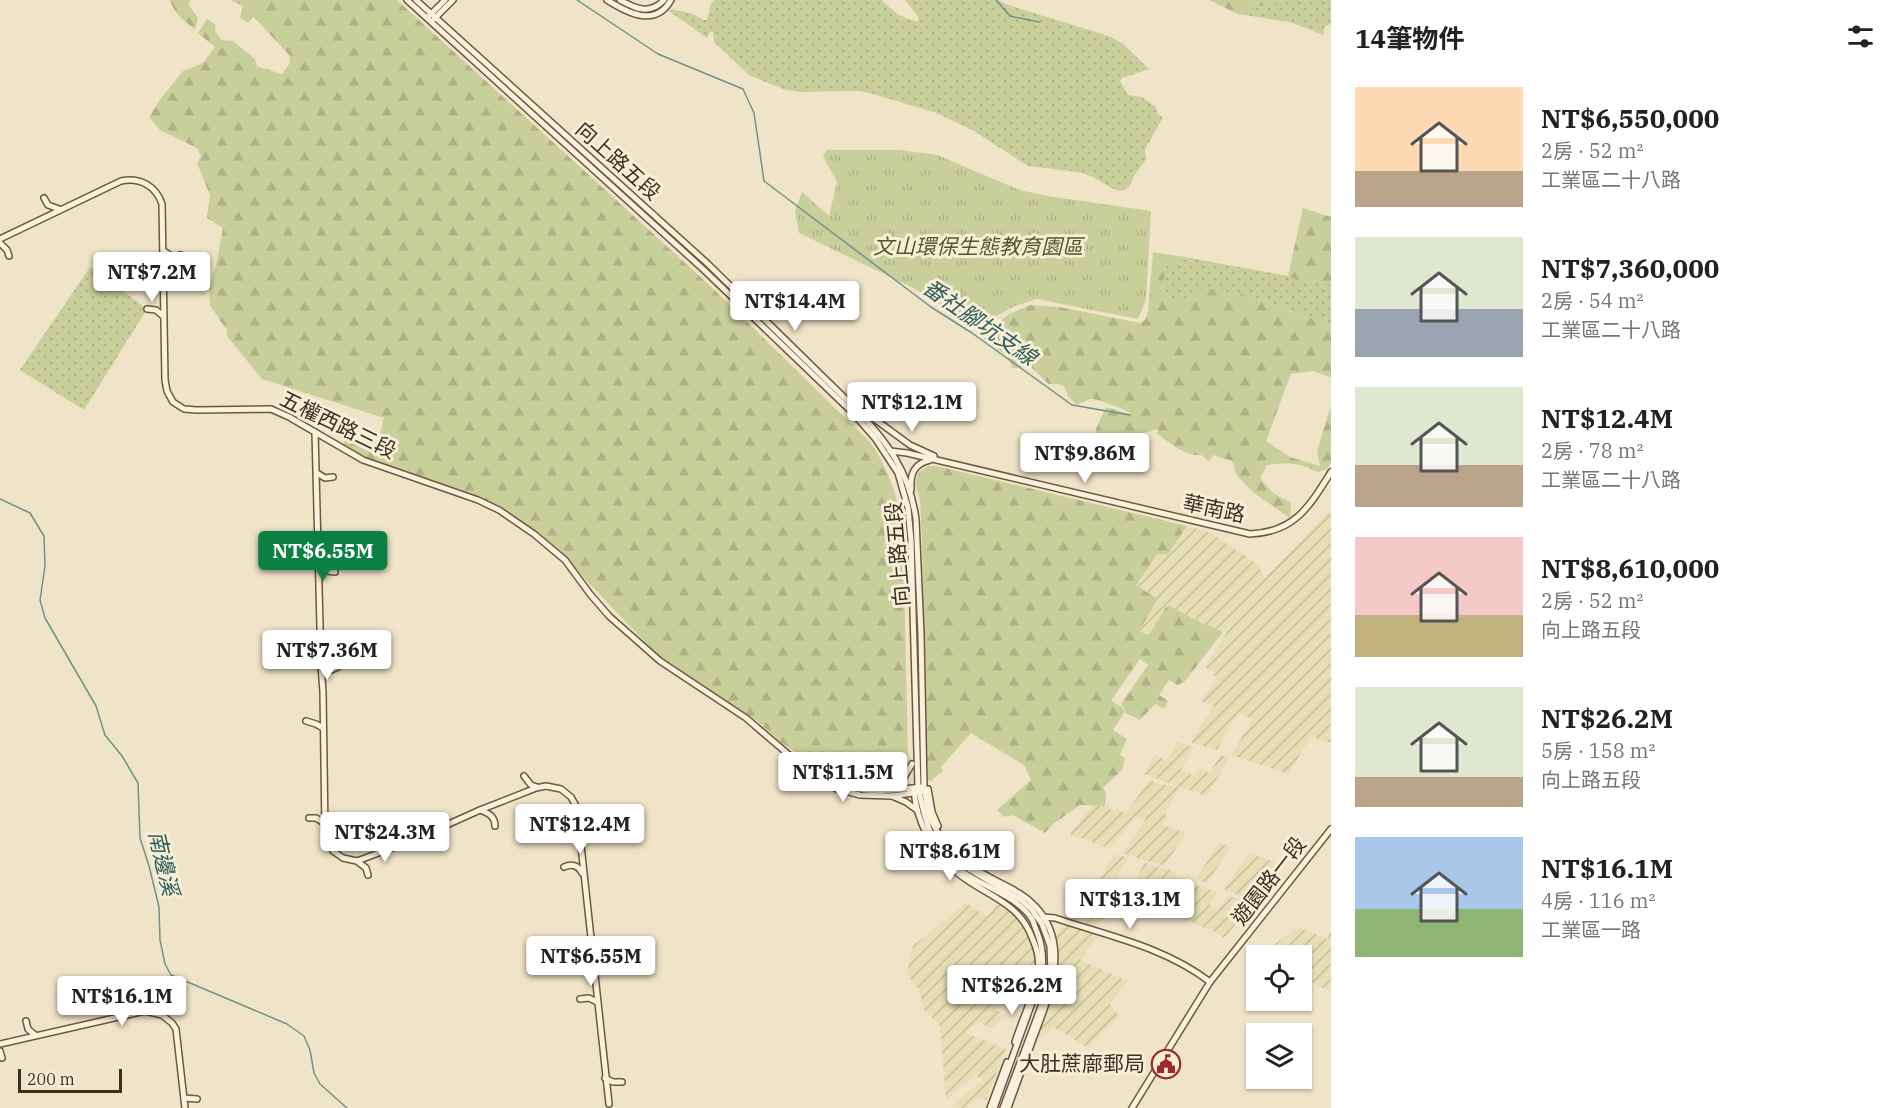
<!DOCTYPE html>
<html lang="zh-TW">
<meta charset="utf-8">
<style>
:root{--surface:#fff;--page:#f6f6f6;--text:#222;--muted:#767676;--accent:#0b8043}
body{margin:0;font-family:"IBM Plex Serif","Noto Sans TC",serif;background:var(--page);color:var(--text);height:100vh;display:flex;flex-direction:column;font-size:22px;white-space:nowrap}
*{box-sizing:border-box;margin:0}
p{font-size:20px;color:var(--muted)}
.icon{flex:none;width:33px;height:33px;fill:none;stroke:currentColor;stroke-width:2;stroke-linecap:round;stroke-linejoin:round}
.map{position:relative;flex:1;overflow:hidden}
.details{display:flex;flex-direction:column;background:var(--surface);width:570px}
.details>*{flex:none}
.buttons{position:absolute;left:1246px;top:945px;display:grid;gap:12px}
.buttons a{display:grid;place-items:center;width:66px;height:66px;border-radius:0px;background:var(--surface);box-shadow:0 2px 4px #0004;font-size:30px}
.scale{position:absolute;left:18px;bottom:15px;width:104px;box-sizing:border-box;padding-left:6px;border:3px solid #3d2e20;border-top:0;font-size:16px;line-height:21px;white-space:nowrap;color:#3d2e20;-webkit-text-stroke:4px #f7eed8;paint-order:stroke}
.price{position:absolute;translate:-50% -51px;padding:0 14px;border-radius:6px;background:#fff;color:#222;font-size:20px;line-height:39px;filter:drop-shadow(0 2px 3px #0008)}
.price::after{content:'';position:absolute;left:50%;top:36px;width:18px;height:14px;margin-left:-9px;background:inherit;clip-path:polygon(0 0,100% 0,50% 100%)}
.price.active{background:var(--accent);color:#fff}
ul{padding:0;list-style:none}
li{display:flex;align-items:center;gap:18px;height:150px;padding:0 24px}
li span{display:grid;place-items:center;flex:none;width:168px;height:120px;border-radius:0px;color:#555}
li>.icon{margin-inline-start:auto}
span .icon{width:72px;height:72px;fill:#fffc;stroke-width:1}
li b{font-size:26px}
h2{display:flex;justify-content:space-between;align-items:center;height:72px;padding:0 24px;font-size:26px}
main{display:flex;flex:1;min-height:0}
.map>svg:first-child{display:block}
.farmland{fill:url(#farmland-furrows)}
.grass{fill:url(#grass-dots)}
.forest{fill:url(#forest-firs)}
.park{fill:url(#park-tufts)}
.lines{fill:none;stroke-linecap:round;stroke-linejoin:round}
.stream{stroke:#6f938a;stroke-width:1.5}
.secondary-casing{stroke:#6f573f;stroke-width:8}
.secondary{stroke:#faf1dc;stroke-width:5}
.labels{text-anchor:middle;stroke-width:6;stroke-linejoin:round;paint-order:stroke}
.street-label{font-size:21px;fill:#3d2e20;stroke:#f7eed8}
.park-label{font-size:21px;font-style:italic;fill:#4d5a26;stroke:#f7eed8}
.poi-label{font-size:21px;fill:#3d2e20;stroke:#f7eed8;text-anchor:end}
.water-label{font-size:22px;font-style:italic;fill:#2f5d5a;stroke:#f7eed8}
</style>
<main>
<div class="map">
<svg width="1331" height="1108" viewBox="0 0 1331 1108">
<defs>
<pattern id="farmland-furrows" width="10" height="10" patternUnits="userSpaceOnUse" patternTransform="scale(1.5)"><rect width="10" height="10" fill="#e6deb5"/><path d="M-1 1l2-2M0 10L10 0M9 11l2-2" fill="none" stroke="#c6bf9b"/></pattern>
<pattern id="grass-dots" width="8" height="8" patternUnits="userSpaceOnUse" patternTransform="scale(1.5)"><rect width="8" height="8" fill="#c9cf9b"/><path d="M2 2h.1M6 6h.1" fill="none" stroke="#aeb285" stroke-width="1.8" stroke-linecap="round"/></pattern>
<pattern id="forest-firs" width="22" height="20" patternUnits="userSpaceOnUse" patternTransform="scale(1.5)"><rect width="22" height="20" fill="#c9cf9b"/><path d="M5 1l3.5 6h-7zM16 11l3.5 6h-7z" fill="#aeb285"/></pattern>
<pattern id="park-tufts" width="24" height="20" patternUnits="userSpaceOnUse" patternTransform="scale(1.5)"><rect width="24" height="20" fill="#c9cf9b"/><path d="M3 7l-1-3M5 7V3M7 7l1-3M15 17l-1-3M17 17v-4M19 17l1-3" fill="none" stroke="#aeb285"/></pattern>
</defs>
<rect width="100%" height="100%" fill="#f0e4c8"/>
<g class="farmland">
<polygon points="1329,511 1331,511 1331,743 1311,737 1288,774 1231,755 1253,719 1238,713 1217,750 1190,742 1214,706 1201,701 1217,678 1213,676 1215,673 1205,667 1237,616 1223,632 1202,623 1189,615 1166,607 1149,635 1141,633 1140,629 1136,587 1157,554 1168,554 1187,526 1211,533 1256,563 1265,578"/>
<polygon points="1178,742 1194,747 1181,770 1194,776 1199,768 1210,773 1220,755 1229,758 1207,796 1143,774 1155,755 1167,761"/>
<polygon points="1149,780 1160,784 1180,787 1165,814 1167,817 1162,825 1186,833 1164,866 1122,853 1146,819 1135,817 1111,849 1070,834 1097,799 1114,811 1117,808 1126,813"/>
<polygon points="1219,843 1231,847 1207,883 1196,879"/>
<polygon points="1249,853 1280,864 1255,902 1224,889"/>
<polygon points="1115,854 1128,858 1108,891 1116,895 1120,889 1123,890 1125,887 1129,889 1145,863 1171,870 1177,874 1175,878 1218,893 1209,904 1217,910 1228,896 1247,903 1250,908 1224,938 1210,929 1204,928 1175,913 1121,897 1096,927 1067,917 1091,888 1095,887"/>
<polygon points="999,901 1014,913 1023,924 1034,949 1036,967 1033,983 1029,980 1002,1002 996,1010 1006,1016 990,1030 980,1021 967,1031 967,1034 1006,1049 986,1100 978,1098 966,1108 959,1108 952,1105 983,1080 975,1075 946,1100 940,1025 924,1010 919,990 907,974 909,962 913,946 966,903 987,916"/>
<polygon points="1066,923 1098,933 1098,936 1080,960 1128,981 1110,1004 1119,1016 1087,1047 1053,1027 1035,1044 1051,1000 1057,971 1058,958 1055,937"/>
<polygon points="1298,927 1327,939 1331,930 1331,991 1302,979 1302,956 1260,955"/>
</g>
<g class="grass">
<path d="M714,0h168c10,11 19,18 34,21l3,-1 -1,-4 -13,-16h93l10,5 101,31 13,7 27,26 -27,9 -2,3 8,14 14,2 14,10 1,6 6,5 -18,31 1,11 -11,14 -6,13 -8,4 -8,-2 -22,-13 -13,-4 -50,-6 -56,-36 -38,-18 -68,-20 -8,-1 -59,1 -16,-3 -34,-14 -35,-33 -1,-10h-3l-3,6 -38,-27 2,-2 19,4 14,7h3l4,-16z"/>
<polygon points="1280,0 1331,0 1331,24 1324,27 1324,35 1290,22 1238,14 1256,7 1279,2"/>
<path d="M1179,256l109,20c13,7 22,9 37,6l6,4v42l-10,-6 -78,-28 -66,9 -15,-14 4,-22z"/>
<polygon points="90,267 147,309 84,410 20,370"/>
</g>
<g class="forest">
<polygon points="169,0 191,0 188,4 198,18 195,30 177,14"/>
<path d="M230,0h167l309,282 164,160c17,24 26,51 33,80l5,237 -5,13 -6,8 -6,3 -22,3 -26,-4 -60,-38 -27,-24 -96,-62 -91,-96 -32,-29 -52,-33 -122,-42 -20,-14 5,-11 30,9 6,-24 -122,-39 -35,-43v-6l-17,-24 -1,-21 7,-19 7,-38 -16,-10 3,-23 -13,-32 4,-7 -4,-8 -37,-18 -11,-13 12,-19 22,-27 20,-8 12,-16 -17,-14 9,-14 9,6 -1,6 7,9 11,1 22,18 2,7 25,8 8,-11 -1,-8 -35,-38 -6,6 -8,-5 3,-12z"/>
<polygon points="1209,0 1280,0 1280,2 1256,7 1238,14"/>
<path d="M1303,208l28,9v69l-6,-4c-15,3 -24,1 -37,-6z"/>
<path d="M1153,252l26,4 -13,11 -4,22 15,14 9,-2 10,-14 47,7 78,28 10,6v50l-17,-7 -23,3 -25,67 24,16 30,9 -3,-15 14,-46v58l-4,6 -9,3c-19,-9 -30,-10 -51,-7l-7,13 13,15 18,10 -1,15 -36,-25 -17,-17 -5,-15 -19,-6 -4,6 -8,-6c-15,2 -32,-13 -44,-21l1,-5 -21,6 -4,22 -10,8 -5,-1 -6,-5c-1,-7 -8,-18 -15,-21l-1,-9 10,-22 23,7 1,-2c-8,-3 -33,-14 -39,-13 -4,1 -10,4 -14,6l-9,-9 -4,-10 -5,-2h-10c-6,-4 -14,-16 -20,-17 -5,-2 -10,2 -16,1l-6,-12 -23,-17 4,-14 10,-2 11,-9 21,-9 29,2 81,16 5,-3 3,-9z"/>
<path d="M928,466h8l251,60 -19,28h-11l-21,32 22,13 -18,30 1,3 8,3 17,-28 4,-1 32,17 21,9 -38,49 -7,4 -9,-5 -10,15 9,6 -2,6 -3,1 -8,-4 -15,16 -15,-7 -1,-5 -3,-4 27,-39 -8,-6 -28,40v2l11,7 1,5 -11,17 14,9 -7,16 5,3 -3,12 -19,18 3,4 -1,14 -25,-1 -27,19 -8,9c-10,-7 -22,-11 -32,-18l-9,2 -7,-7 34,-30 -7,-15 -53,-32 -30,34 2,4 -13,11 -4,-5 -4,-235 -2,-42 -5,-16 4,-12z"/>
</g>
<polygon class="park" points="827,150 900,150 937,155 1020,190 1047,196 1151,211 1146,300 1138,319 1037,299 1015,306 983,323 963,318 915,289 799,233 795,211 802,192 829,216 837,182 823,156"/>
<g class="lines">
<g class="stream">
<polyline points="577,0 658,54 743,89 754,113 764,181 931,307 972,333 1072,405 1130,415"/>
<polyline points="996,0 1010,16 1039,22"/>
<polyline points="0,499 30,513 44,536 45,566 40,600 45,618 96,706 105,735 122,756 138,783 140,838 149,866 159,907 160,940 165,964 171,975 287,1024 304,1036 310,1050 314,1073 320,1084 347,1108"/>
</g>
<g class="secondary-casing">
<g id="secondary">
<path d="M407,0l297,270 149,143 22,25 23,35 10,35 3,32 7,248c8,31 9,50 34,75 23,23 62,29 80,56 2,4 3,9 5,13 6,15 7,30 4,46l-47,130"/>
<path d="M416,0l292,264 148,145c32,34 53,62 60,110l5,116 3,152 5,29 15,28 12,14 13,11 52,31 11,10 10,14 8,22 1,27 -6,23 -42,112"/>
<path d="M607,0c21,13 48,28 64,0"/>
<path d="M620,0c16,9 30,15 44,0"/>
<polyline points="429,16 445,0"/>
<polyline points="434,19 453,0"/>
<polyline points="44,198 48,205 59,209"/>
<path d="M0,239l121,-58c19,-4 35,5 41,23l3,176 2,11 6,11 11,7 13,1 74,-1 18,8 74,43 115,40 21,10 35,24 31,26 25,34 19,22 51,45 86,57 70,60 21,11 23,6 31,1 37,-5"/>
<polyline points="0,243 7,250 9,256"/>
<polyline points="164,251 173,257 181,255"/>
<polyline points="147,309 156,310 163,316"/>
<polyline points="865,412 910,445 934,456"/>
<polyline points="315,432 321,665 323,692 325,831 328,843 333,851 343,858 357,861 411,841 480,810 536,788 546,786 561,789 571,797 576,806 579,827 609,1104"/>
<path d="M890,451l17,2 343,81c45,-2 59,-27 81,-62"/>
<polyline points="317,473 325,478 333,477"/>
<path d="M911,490c-1,-15 2,-26 19,-30"/>
<polyline points="319,567 326,571 335,572"/>
<polyline points="321,665 331,670 338,667"/>
<polyline points="306,721 316,724 323,728"/>
<path d="M810,771c14,2 26,12 40,16 23,6 48,3 71,0"/>
<polyline points="524,776 531,785 537,787"/>
<polyline points="928,789 932,812 938,826"/>
<polyline points="890,790 903,779 912,764"/>
<path d="M914,791c3,31 18,59 41,80 29,25 64,29 78,69 5,11 7,24 4,36 -4,22 -15,44 -22,66"/>
<polyline points="892,796 906,802 917,810"/>
<path d="M480,810c8,3 15,6 15,16"/>
<polyline points="577,816 586,821 592,821"/>
<polyline points="309,818 316,818 326,824"/>
<polyline points="397,827 403,837 410,841"/>
<path d="M959,856c9,8 19,15 30,21 16,9 33,15 46,29 37,39 14,90 -2,133 -8,23 -17,46 -25,69"/>
<polyline points="357,861 366,868 368,875"/>
<path d="M564,867c8,-4 15,-1 18,6"/>
<path d="M1043,917l12,1c53,18 110,29 155,64"/>
<polyline points="592,952 600,956 607,955"/>
<polyline points="580,999 589,998 597,1002"/>
<polyline points="26,1021 28,1029 35,1035"/>
<polyline points="0,1044 145,1011 162,1015 172,1023 176,1029 185,1108"/>
<polyline points="0,1051 2,1058"/>
<polyline points="605,1078 613,1082 622,1082"/>
<polyline points="184,1098 197,1099"/>
<polyline points="990,1108 1007,1062"/>
<polyline points="1132,1108 1210,982 1331,829"/>
</g>
</g>
<use href="#secondary" class="secondary"/>
</g>
<defs>
<g id="civic-ring" transform="scale(1.5)"><circle r="9.5" fill="#f7eed8" stroke="#9e2a2b" stroke-width="1.5"/><path d="M-.6-6.5H3V-4.5H.6V-3L4-1V1h2V6H-6V1h2V-1L-.6-3ZM-1.2 2.5V6h2.4V2.5Z" fill="#9e2a2b"/></g>
</defs>
<g fill-rule="evenodd">
<use href="#civic-ring" x="1166" y="1064"/>
</g>
<g class="labels">
<g class="street-label">
<text transform="translate(618 161) rotate(42)" y="7">向上路五段</text>
<text transform="translate(338 425) rotate(26)" y="7">五權西路三段</text>
<text transform="translate(1214 509) rotate(12)" y="7">華南路</text>
<text transform="translate(898 554) rotate(-95)" y="7">向上路五段</text>
<text transform="translate(1269 881) rotate(-52)" y="7">遊園路一段</text>
</g>
<g class="park-label">
<text x="978" y="254">文山環保生態教育園區</text>
</g>
<g class="poi-label">
<text x="1145" y="1071">大肚蔗廍郵局</text>
</g>
<g class="water-label">
<text transform="translate(980 322) rotate(35)" y="8">番社腳坑支線</text>
<text transform="translate(164 863) rotate(77)" y="8">南邊溪</text>
</g>
</g>
</svg>
<div class="buttons">
<a><svg class="icon" aria-label="locate" viewBox="0 0 24 24"><circle cx="12" cy="12" r="6"/><path d="M12 2v4M12 18v4M2 12h4M18 12h4"/></svg></a>
<a><svg class="icon" aria-label="layers" viewBox="0 0 24 24"><path d="M12 4l9 5-9 5-9-5zM3 14l9 5 9-5"/></svg></a>
</div>
<div class="scale">200 m</div>
<b class="price" style="left:152px;top:303px">NT$7.2M</b>
<b class="price" style="left:795px;top:332px">NT$14.4M</b>
<b class="price" style="left:912px;top:433px">NT$12.1M</b>
<b class="price" style="left:1085px;top:484px">NT$9.86M</b>
<b class="price active" style="left:323px;top:582px">NT$6.55M</b>
<b class="price" style="left:327px;top:681px">NT$7.36M</b>
<b class="price" style="left:843px;top:803px">NT$11.5M</b>
<b class="price" style="left:580px;top:855px">NT$12.4M</b>
<b class="price" style="left:385px;top:863px">NT$24.3M</b>
<b class="price" style="left:950px;top:882px">NT$8.61M</b>
<b class="price" style="left:1130px;top:930px">NT$13.1M</b>
<b class="price" style="left:591px;top:987px">NT$6.55M</b>
<b class="price" style="left:1012px;top:1016px">NT$26.2M</b>
<b class="price" style="left:122px;top:1027px">NT$16.1M</b>
</div>
<section class="details">
<h2>14筆物件<svg class="icon" aria-label="filters" viewBox="0 0 24 24"><path d="M4 7h16M4 17h16"/><circle cx="9" cy="7" r="2"/><circle cx="15" cy="17" r="2"/></svg></h2>
<ul>
<li><span style="background:linear-gradient(#ffd9b3 70%,#b9a48a 0)"><svg class="icon" aria-label="home" viewBox="0 0 24 24"><path d="M3 11l9-7 9 7M6 9v11h12V9"/></svg></span><div><b>NT$6,550,000</b><p>2房 · 52 m²</p><p>工業區二十八路</p></div></li>
<li><span style="background:linear-gradient(#dfe7d0 60%,#9aa5b1 0)"><svg class="icon" aria-label="home" viewBox="0 0 24 24"><path d="M3 11l9-7 9 7M6 9v11h12V9"/></svg></span><div><b>NT$7,360,000</b><p>2房 · 54 m²</p><p>工業區二十八路</p></div></li>
<li><span style="background:linear-gradient(#dfe7d0 65%,#b9a48a 0)"><svg class="icon" aria-label="home" viewBox="0 0 24 24"><path d="M3 11l9-7 9 7M6 9v11h12V9"/></svg></span><div><b>NT$12.4M</b><p>2房 · 78 m²</p><p>工業區二十八路</p></div></li>
<li><span style="background:linear-gradient(#f6c9c9 65%,#c2b280 0)"><svg class="icon" aria-label="home" viewBox="0 0 24 24"><path d="M3 11l9-7 9 7M6 9v11h12V9"/></svg></span><div><b>NT$8,610,000</b><p>2房 · 52 m²</p><p>向上路五段</p></div></li>
<li><span style="background:linear-gradient(#dfe7d0 75%,#b9a48a 0)"><svg class="icon" aria-label="home" viewBox="0 0 24 24"><path d="M3 11l9-7 9 7M6 9v11h12V9"/></svg></span><div><b>NT$26.2M</b><p>5房 · 158 m²</p><p>向上路五段</p></div></li>
<li><span style="background:linear-gradient(#a9c7e8 60%,#8fb573 0)"><svg class="icon" aria-label="home" viewBox="0 0 24 24"><path d="M3 11l9-7 9 7M6 9v11h12V9"/></svg></span><div><b>NT$16.1M</b><p>4房 · 116 m²</p><p>工業區一路</p></div></li>
</ul>
</section>
</main>
